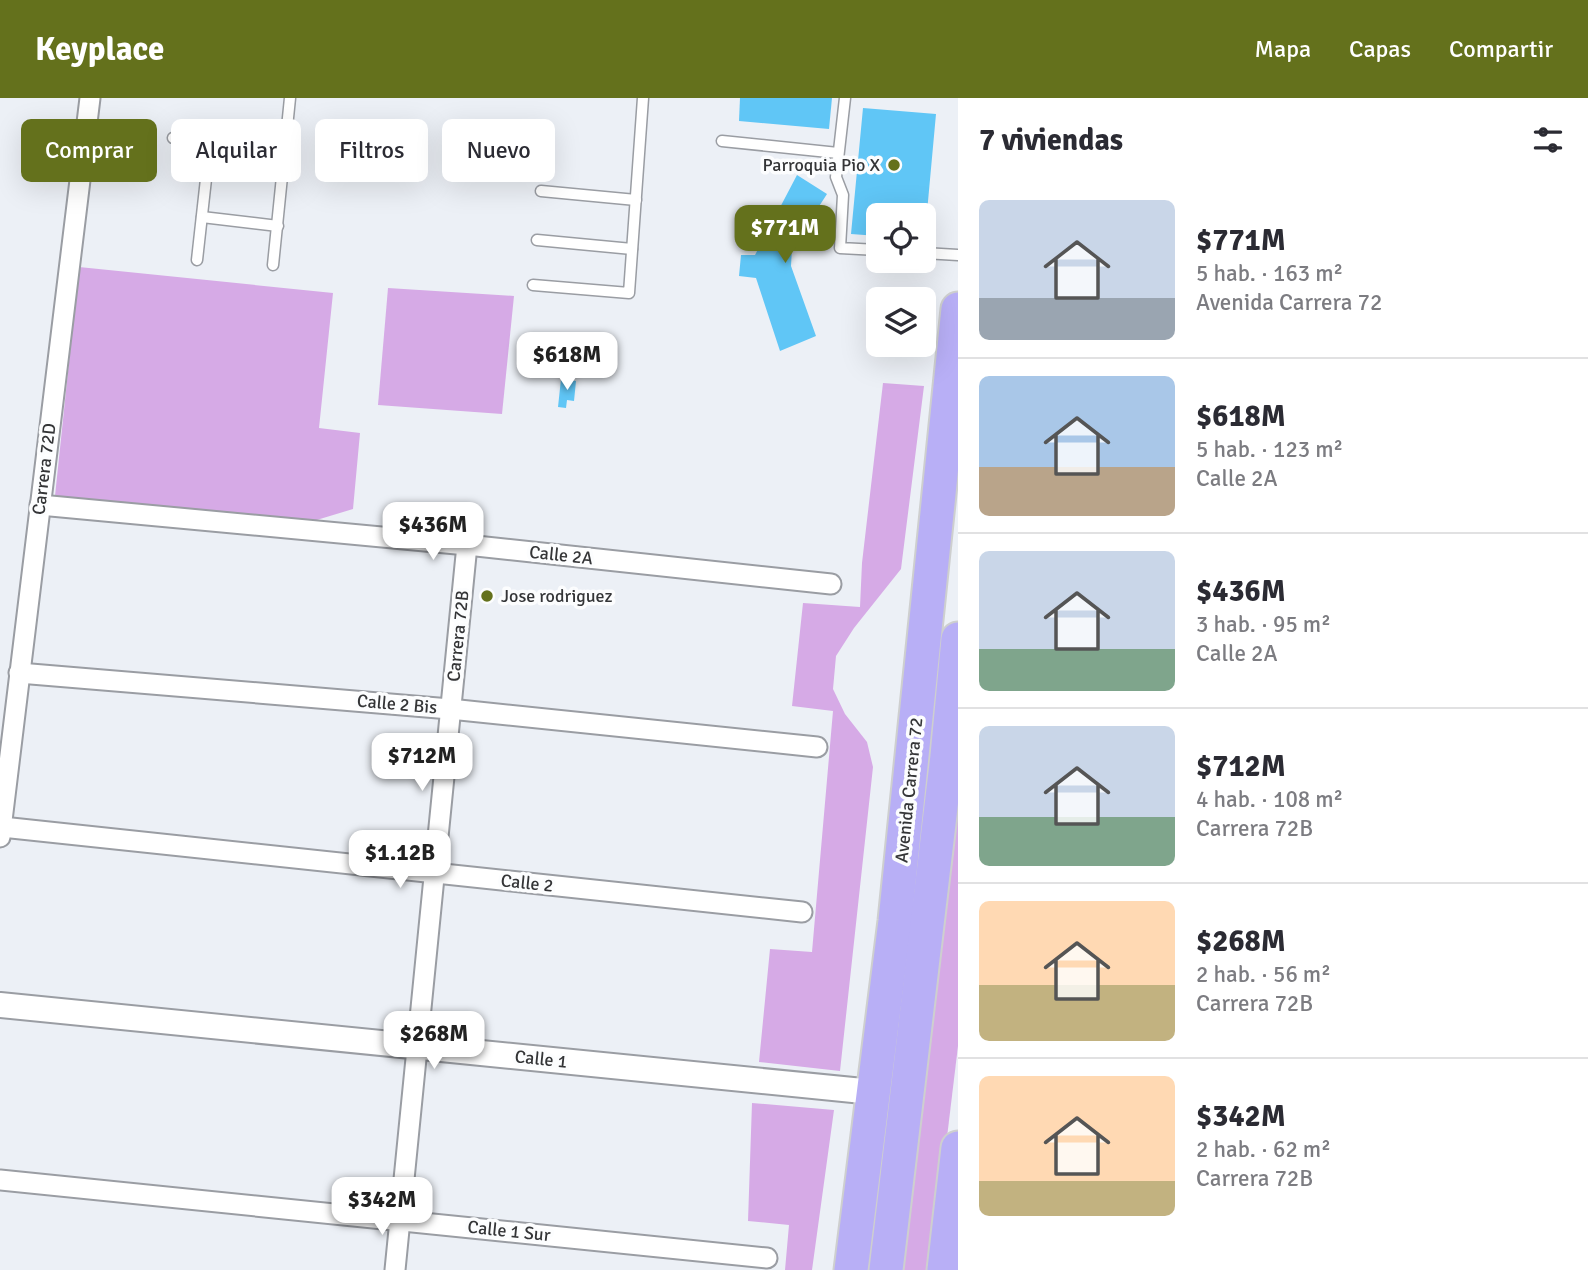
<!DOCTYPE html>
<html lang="es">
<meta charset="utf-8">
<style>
:root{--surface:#fff;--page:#f2f2f3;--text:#2b2b33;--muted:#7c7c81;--line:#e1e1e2;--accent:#64711c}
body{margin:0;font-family:Signika,sans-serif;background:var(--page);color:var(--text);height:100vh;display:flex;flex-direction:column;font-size:26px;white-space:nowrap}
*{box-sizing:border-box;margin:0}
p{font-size:23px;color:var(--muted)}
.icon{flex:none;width:38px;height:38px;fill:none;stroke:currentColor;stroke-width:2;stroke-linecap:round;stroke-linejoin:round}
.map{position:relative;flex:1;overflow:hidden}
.panel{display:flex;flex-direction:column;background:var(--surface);width:630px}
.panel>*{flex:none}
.banner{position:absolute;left:21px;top:21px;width:665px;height:63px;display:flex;gap:14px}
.buttons{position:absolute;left:866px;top:105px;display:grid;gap:14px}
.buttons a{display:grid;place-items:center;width:70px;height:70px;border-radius:10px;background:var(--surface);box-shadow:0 7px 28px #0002;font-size:35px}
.price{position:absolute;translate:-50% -60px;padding:0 16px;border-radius:14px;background:#fff;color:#222;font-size:23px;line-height:46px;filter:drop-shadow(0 2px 4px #0008)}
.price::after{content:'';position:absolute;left:50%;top:42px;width:21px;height:16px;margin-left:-10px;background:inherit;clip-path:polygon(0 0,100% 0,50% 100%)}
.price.selected{background:var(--accent);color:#fff}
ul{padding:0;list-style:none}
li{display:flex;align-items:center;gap:21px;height:175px;padding:0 21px}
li+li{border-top:2px solid var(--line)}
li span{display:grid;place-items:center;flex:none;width:196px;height:140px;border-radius:10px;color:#555}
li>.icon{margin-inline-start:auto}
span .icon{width:84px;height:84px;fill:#fffc;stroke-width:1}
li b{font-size:30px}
h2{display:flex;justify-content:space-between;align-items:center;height:84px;padding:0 21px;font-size:30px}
.pill{padding:0 24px;border-radius:10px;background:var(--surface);box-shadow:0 7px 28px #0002;font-size:24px;line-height:63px}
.pill.selected{background:var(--accent);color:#fff}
header{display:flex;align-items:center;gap:42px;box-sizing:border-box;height:98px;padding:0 35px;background:var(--accent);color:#fff}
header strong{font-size:33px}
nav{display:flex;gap:38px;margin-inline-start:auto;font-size:24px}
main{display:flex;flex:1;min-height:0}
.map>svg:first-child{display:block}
.green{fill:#d6aae6}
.building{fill:#60c6f6}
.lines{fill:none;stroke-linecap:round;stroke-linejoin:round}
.service-casing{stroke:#9a9da3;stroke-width:13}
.minor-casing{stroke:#9a9da3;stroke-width:23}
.tertiary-casing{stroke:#9a9da3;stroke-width:28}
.trunk-casing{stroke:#cecfcf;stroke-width:37}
.service{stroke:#fff;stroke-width:10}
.minor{stroke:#fff;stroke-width:19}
.tertiary{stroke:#fff;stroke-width:24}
.trunk{stroke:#b8aff6;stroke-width:33}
.poi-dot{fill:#64711c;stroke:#fcfdfe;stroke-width:2.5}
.labels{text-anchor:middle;stroke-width:7;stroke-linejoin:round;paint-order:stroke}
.poi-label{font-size:18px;fill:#343537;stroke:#fcfdfe;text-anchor:end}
.street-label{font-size:18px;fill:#343537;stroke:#fcfdfe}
</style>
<header>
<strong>Keyplace</strong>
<nav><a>Mapa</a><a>Capas</a><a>Compartir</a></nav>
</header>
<main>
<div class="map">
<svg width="958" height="1172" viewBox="0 0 958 1172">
<rect width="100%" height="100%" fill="#ecf0f6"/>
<g class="green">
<polygon points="79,169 333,195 319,330 360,335 353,411 310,424 55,398"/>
<polygon points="388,190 514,198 502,316 378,307"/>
<polygon points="883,285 924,288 901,471 854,530 836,558 833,591 845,616 867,644 873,669 840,973 759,964 770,851 812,854 833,613 792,608 803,505 860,509 862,465"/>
<polygon points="958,660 958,948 931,1172 898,1172"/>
<polygon points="752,1005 834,1012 812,1172 785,1172 789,1127 748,1123"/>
</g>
<g class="building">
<polygon points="740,0 832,0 829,31 739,23"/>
<polygon points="863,10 936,16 926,125 924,125 924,117 878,117 878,138 851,136"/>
<polygon points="797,77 827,96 792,150 791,168 816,238 780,253 756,180 739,178 741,157 755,157"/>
<polygon points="561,281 576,283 574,303 567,302 566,310 558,309"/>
</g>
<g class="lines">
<g class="service-casing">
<g id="service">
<polyline points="845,0 836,79 843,97 840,150 878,152"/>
<polyline points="173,40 286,54"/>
<polyline points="722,43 838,55"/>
<polyline points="541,93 636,102"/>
<polyline points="202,119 278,128"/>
<polyline points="537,142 632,151"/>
<polyline points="924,155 958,157"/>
<polyline points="197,162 210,45"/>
<polyline points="273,167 290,0"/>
<polyline points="533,187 629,195 643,0"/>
</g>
</g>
<g class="minor-casing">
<g id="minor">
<polyline points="40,407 467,447 831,486"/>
<polyline points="19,575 450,611 817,649"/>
<polyline points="2,729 802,814"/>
<polyline points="0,739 90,0"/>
<polyline points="0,1082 767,1160"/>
<polyline points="395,1172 467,447"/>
</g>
</g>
<g class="tertiary-casing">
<polyline id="tertiary" points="0,907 873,994"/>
</g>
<g class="trunk-casing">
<g id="trunk">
<polyline points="851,1172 895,823 958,211"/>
<polyline points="886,1172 947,658 958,541"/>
<polyline points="944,1172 958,1050"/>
</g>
</g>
<use href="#service" class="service"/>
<use href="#minor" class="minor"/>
<use href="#tertiary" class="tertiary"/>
<use href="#trunk" class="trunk"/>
</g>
<g class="poi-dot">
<circle cx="894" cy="67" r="7"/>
<circle cx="487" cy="498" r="7"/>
</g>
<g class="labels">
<g class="poi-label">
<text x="880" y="73">Parroquia Pio X</text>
<text x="501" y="504" text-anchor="start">Jose rodriguez</text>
</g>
<g class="street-label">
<text transform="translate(44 371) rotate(-83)" y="6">Carrera 72D</text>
<text transform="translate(561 457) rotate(6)" y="6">Calle 2A</text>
<text transform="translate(458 538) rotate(-84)" y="6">Carrera 72B</text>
<text transform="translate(397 606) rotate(5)" y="6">Calle 2 Bis</text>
<text transform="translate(909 692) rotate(-84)" y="6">Avenida Carrera 72</text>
<text transform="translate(527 785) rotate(6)" y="6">Calle 2</text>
<text transform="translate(541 961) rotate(6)" y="6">Calle 1</text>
<text transform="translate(509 1133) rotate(6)" y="6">Calle 1 Sur</text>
</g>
</g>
</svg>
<div class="buttons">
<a><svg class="icon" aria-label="locate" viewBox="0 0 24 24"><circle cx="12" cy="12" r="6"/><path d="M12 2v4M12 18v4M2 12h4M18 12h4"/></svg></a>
<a><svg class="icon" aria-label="layers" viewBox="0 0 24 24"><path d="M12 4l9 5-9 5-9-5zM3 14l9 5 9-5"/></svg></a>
</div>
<b class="price selected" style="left:785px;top:167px">$771M</b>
<b class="price" style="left:567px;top:294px">$618M</b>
<b class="price" style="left:433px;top:464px">$436M</b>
<b class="price" style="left:422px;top:695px">$712M</b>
<b class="price" style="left:400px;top:792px">$1.12B</b>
<b class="price" style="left:434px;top:973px">$268M</b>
<b class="price" style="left:382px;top:1139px">$342M</b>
<div class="banner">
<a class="pill selected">Comprar</a>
<a class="pill">Alquilar</a>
<a class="pill">Filtros</a>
<a class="pill">Nuevo</a>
</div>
</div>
<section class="panel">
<h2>7 viviendas<svg class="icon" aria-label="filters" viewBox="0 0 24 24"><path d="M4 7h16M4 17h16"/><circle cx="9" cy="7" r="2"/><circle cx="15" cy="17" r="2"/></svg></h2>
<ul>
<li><span style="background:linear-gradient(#c9d6e8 70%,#9aa5b1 0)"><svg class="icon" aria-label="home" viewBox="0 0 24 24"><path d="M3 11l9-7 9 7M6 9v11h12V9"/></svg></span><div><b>$771M</b><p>5 hab. · 163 m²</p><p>Avenida Carrera 72</p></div></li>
<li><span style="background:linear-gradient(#a9c7e8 65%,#b9a48a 0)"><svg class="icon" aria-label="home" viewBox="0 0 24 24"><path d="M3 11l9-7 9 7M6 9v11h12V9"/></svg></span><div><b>$618M</b><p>5 hab. · 123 m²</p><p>Calle 2A</p></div></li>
<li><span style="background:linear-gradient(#c9d6e8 70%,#7fa58c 0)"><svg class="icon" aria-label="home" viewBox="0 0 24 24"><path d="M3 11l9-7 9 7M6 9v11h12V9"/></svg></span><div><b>$436M</b><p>3 hab. · 95 m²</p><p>Calle 2A</p></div></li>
<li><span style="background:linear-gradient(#c9d6e8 65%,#7fa58c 0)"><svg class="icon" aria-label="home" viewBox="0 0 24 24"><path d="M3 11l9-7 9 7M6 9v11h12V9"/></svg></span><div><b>$712M</b><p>4 hab. · 108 m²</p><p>Carrera 72B</p></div></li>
<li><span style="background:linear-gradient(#ffd9b3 60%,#c2b280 0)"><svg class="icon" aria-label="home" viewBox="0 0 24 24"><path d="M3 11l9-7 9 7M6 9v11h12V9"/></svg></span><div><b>$268M</b><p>2 hab. · 56 m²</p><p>Carrera 72B</p></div></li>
<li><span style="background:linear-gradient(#ffd9b3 75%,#c2b280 0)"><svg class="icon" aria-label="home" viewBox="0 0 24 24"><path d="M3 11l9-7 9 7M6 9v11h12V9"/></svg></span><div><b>$342M</b><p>2 hab. · 62 m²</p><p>Carrera 72B</p></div></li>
</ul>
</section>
</main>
